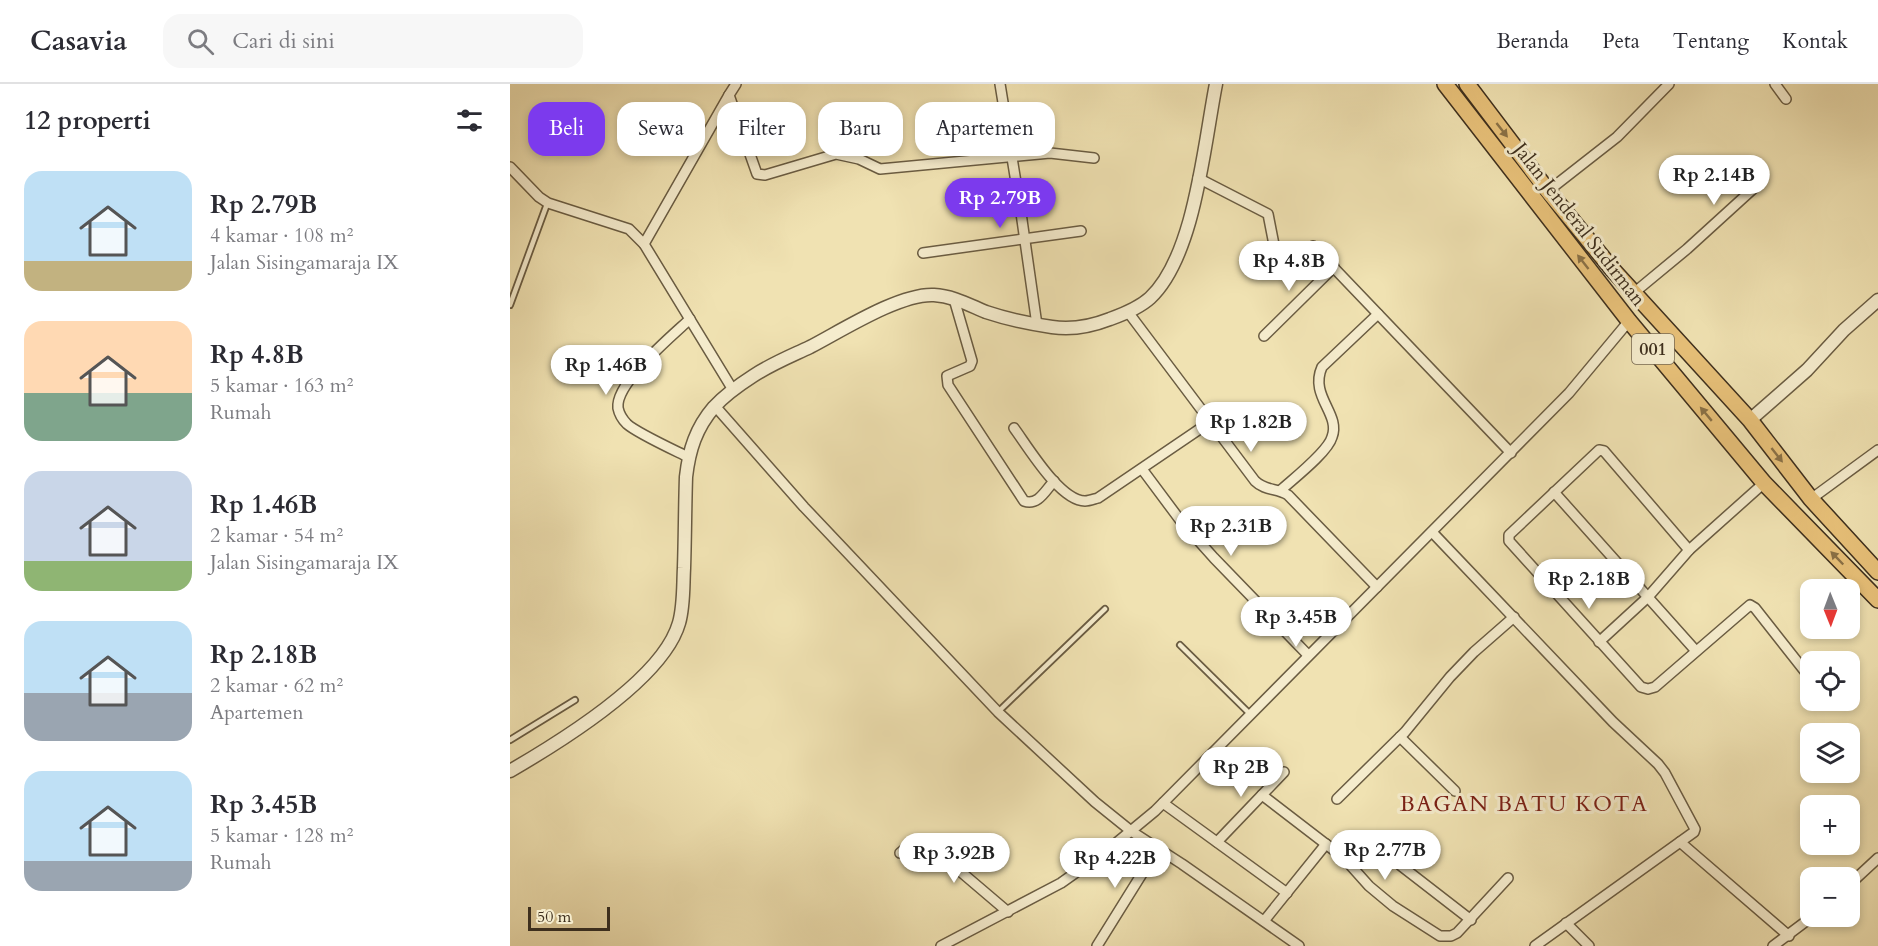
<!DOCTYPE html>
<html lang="id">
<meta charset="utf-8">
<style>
:root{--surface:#fff;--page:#f7f7f7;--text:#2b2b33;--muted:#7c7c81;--line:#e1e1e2;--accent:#7c3aed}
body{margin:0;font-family:Cardo,serif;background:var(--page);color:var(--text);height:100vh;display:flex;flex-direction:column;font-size:22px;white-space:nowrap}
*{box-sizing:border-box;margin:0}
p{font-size:20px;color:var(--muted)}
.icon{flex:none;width:33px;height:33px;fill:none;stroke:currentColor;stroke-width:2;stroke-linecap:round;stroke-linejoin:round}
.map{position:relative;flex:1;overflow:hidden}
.panel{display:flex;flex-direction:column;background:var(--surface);width:510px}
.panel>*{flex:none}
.banner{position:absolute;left:18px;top:18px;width:570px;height:54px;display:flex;gap:12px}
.needle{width:39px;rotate:179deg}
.tools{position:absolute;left:1290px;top:495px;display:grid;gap:12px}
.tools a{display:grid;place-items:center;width:60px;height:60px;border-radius:12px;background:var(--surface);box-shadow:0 3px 9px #0003;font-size:30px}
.scale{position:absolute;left:18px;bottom:15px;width:82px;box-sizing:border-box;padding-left:6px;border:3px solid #3e2f1d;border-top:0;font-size:16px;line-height:21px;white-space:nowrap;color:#3e2f1d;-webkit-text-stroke:4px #f5eccd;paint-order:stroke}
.price{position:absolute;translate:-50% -51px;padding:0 14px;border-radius:21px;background:#fff;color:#222;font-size:20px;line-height:39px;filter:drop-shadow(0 2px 3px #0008)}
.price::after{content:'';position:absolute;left:50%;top:36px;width:18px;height:14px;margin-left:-9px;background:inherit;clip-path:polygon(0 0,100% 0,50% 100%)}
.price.selected{background:var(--accent);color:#fff}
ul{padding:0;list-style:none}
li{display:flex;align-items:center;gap:18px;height:150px;padding:0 24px}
li span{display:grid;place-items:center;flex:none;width:168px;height:120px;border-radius:18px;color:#555}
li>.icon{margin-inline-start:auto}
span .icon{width:72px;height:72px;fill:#fffc;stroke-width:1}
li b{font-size:26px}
h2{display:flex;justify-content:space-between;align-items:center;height:72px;padding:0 24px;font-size:26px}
.tag{padding:0 21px;border-radius:18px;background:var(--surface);box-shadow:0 3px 9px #0003;font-size:21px;line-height:54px}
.tag.selected{background:var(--accent);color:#fff}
header{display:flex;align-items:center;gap:36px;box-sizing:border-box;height:84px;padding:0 30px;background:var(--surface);border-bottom:2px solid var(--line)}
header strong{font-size:28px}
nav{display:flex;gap:33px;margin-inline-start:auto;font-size:21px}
.search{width:420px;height:54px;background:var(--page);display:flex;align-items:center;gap:15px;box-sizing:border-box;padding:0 21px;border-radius:18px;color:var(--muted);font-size:22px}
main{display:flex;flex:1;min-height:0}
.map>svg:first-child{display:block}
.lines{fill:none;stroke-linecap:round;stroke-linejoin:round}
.service-casing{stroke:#6a5c42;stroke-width:8}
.minor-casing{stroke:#6a5c42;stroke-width:12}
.tertiary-casing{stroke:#6a5c42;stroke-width:15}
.trunk-casing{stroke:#3e2f1d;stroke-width:18}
.service{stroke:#f5eccd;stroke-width:4.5}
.minor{stroke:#f5eccd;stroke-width:9}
.tertiary{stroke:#f5eccd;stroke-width:12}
.trunk{stroke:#e8c179;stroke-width:15}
.oneway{fill:#8a7146}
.labels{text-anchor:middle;stroke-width:6;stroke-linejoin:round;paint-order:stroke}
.shield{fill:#f5eccd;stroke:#756852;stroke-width:1.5}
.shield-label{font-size:18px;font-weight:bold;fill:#3e2f1d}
.street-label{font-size:20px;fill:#3e2f1d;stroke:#f5eccd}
.quarter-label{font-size:22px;letter-spacing:1.5px;fill:#7a1f14;stroke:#f5eccd}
</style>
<header>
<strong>Casavia</strong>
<div class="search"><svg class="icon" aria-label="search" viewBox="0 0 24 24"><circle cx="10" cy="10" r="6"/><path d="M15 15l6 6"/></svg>Cari di sini</div>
<nav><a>Beranda</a><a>Peta</a><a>Tentang</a><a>Kontak</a></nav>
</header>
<main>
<section class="panel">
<h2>12 properti<svg class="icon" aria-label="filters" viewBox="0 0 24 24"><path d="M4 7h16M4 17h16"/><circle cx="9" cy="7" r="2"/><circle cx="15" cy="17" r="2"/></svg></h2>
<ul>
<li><span style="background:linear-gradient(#bfe0f5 75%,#c2b280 0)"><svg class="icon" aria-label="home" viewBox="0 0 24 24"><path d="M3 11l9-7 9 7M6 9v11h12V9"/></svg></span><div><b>Rp 2.79B</b><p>4 kamar · 108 m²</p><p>Jalan Sisingamaraja IX</p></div></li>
<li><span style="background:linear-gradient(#ffd9b3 60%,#7fa58c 0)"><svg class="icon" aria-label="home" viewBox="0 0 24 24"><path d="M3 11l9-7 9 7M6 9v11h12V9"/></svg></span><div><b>Rp 4.8B</b><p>5 kamar · 163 m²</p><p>Rumah</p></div></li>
<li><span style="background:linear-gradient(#c9d6e8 75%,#8fb573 0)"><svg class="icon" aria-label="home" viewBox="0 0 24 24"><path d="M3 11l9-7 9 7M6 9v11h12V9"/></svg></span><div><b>Rp 1.46B</b><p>2 kamar · 54 m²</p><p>Jalan Sisingamaraja IX</p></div></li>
<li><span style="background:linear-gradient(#bfe0f5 60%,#9aa5b1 0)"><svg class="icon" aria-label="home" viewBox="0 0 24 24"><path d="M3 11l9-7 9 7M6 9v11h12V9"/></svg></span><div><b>Rp 2.18B</b><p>2 kamar · 62 m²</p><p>Apartemen</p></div></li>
<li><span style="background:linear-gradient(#bfe0f5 75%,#9aa5b1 0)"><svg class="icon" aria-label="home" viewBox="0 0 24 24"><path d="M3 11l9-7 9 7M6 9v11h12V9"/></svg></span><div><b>Rp 3.45B</b><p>5 kamar · 128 m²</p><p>Rumah</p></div></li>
</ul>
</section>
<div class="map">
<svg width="1368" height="862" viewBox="0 0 1368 862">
<rect width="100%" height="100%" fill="#f0e2b2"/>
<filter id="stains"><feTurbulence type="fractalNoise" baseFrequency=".00333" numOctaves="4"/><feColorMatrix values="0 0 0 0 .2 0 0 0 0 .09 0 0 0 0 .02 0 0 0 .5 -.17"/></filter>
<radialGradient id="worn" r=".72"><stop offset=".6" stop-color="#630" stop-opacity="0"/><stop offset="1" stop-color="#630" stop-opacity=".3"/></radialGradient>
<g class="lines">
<g class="service-casing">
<g id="service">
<polyline points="0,221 37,120"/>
<polyline points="670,561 740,630"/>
<polyline points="489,627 595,525"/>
<polyline points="0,656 65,616"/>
</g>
</g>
<g class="minor-casing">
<g id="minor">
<polyline points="226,0 219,11 247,90 255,91 326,70 349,75 370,85 540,69 584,74"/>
<polyline points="490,0 511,129 527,241"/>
<polyline points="1265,0 1276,15"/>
<polyline points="0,83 29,113 38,119 119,145 134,160 223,306"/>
<polyline points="688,94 758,130 767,176"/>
<polyline points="1038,107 1107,53 1159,0"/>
<polyline points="134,160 219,11"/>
<polyline points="803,162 1001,369"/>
<polyline points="413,169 571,147"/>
<polyline points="1125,208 1177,165 1244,104"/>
<path d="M444,215l18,62 -2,5 -23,10 1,9 76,116c14,5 21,-10 30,-20"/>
<path d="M618,228l127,169c10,10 22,7 33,14l89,92"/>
<polyline points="754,252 824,183"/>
<polyline points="205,322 294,423 488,628 585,718 621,747 672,780 789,862"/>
<path d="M504,344c14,19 46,73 71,73 4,0 9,-2 13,-3l112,-76"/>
<path d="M178,373c-14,-7 -51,-24 -61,-33 -4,-4 -8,-11 -9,-16 -3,-25 55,-73 72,-89"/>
<polyline points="632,385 670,436 704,474 798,571"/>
<path d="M771,406c12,-11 47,-38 51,-53 9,-23 -23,-41 -10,-70l56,-53"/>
<polyline points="1044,408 1186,567"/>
<polyline points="1301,415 1368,366"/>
<polyline points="922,448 1103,638 1148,680 1155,689 1185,745 1184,748 1025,862"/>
<polyline points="1179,466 1094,367 1089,366 999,451 999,457 1131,603 1138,605 1145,603 1240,521 1245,524 1297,590"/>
<polyline points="1089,558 1138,513 1179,466 1254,399"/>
<polyline points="890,653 945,707"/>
<polyline points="752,711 834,774 859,802 883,822 930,852 941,852 947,849 998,794"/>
<polyline points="827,715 895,648 940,593 964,568 1004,533"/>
<polyline points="653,719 777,809"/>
<polyline points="707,758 774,688"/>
<polyline points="1170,758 1279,852"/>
<polyline points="390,769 404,757 417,759 498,828"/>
<polyline points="890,781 961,836"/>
<polyline points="1340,800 1368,774"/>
<polyline points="754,837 816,760"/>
<polyline points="1056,839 1079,862"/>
<polyline points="431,862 551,799 599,765 645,727 1059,309 1119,237"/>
<polyline points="587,862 648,764"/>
<polyline points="1263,862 1303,832"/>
</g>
</g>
<g class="tertiary-casing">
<g id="tertiary">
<polyline points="1240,336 1297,286 1334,246 1368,216"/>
<path d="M0,687c50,-29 153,-92 169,-148 5,-17 4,-37 5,-55 1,-30 1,-61 2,-91 3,-27 10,-49 28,-70 11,-12 25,-22 39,-31 18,-12 38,-20 57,-29 31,-16 90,-54 124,-52 19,1 35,10 52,17 21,7 44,12 66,15 19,3 40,-1 58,-8 14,-5 29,-11 40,-21 45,-42 54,-154 66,-214"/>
</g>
</g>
<g class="trunk-casing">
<g id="trunk">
<polyline points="935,0 1119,237 1254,399 1368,516"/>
<polyline points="957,0 1038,107 1103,186 1240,336 1301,415 1368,488"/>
</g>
</g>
<use href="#service" class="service"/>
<use href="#minor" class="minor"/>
<use href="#tertiary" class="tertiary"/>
<use href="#trunk" class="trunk"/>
</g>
<defs><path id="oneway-solid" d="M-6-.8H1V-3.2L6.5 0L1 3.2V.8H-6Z" transform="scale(1.5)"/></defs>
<g class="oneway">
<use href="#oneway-solid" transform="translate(992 46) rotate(52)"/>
<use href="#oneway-solid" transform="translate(1073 178) rotate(-128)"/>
<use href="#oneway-solid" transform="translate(1196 330) rotate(-130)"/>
<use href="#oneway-solid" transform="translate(1267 371) rotate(52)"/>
<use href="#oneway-solid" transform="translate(1327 474) rotate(-134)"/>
</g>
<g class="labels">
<rect class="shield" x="1122" y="250" width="42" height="30" rx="4.5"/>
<g class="shield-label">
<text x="1143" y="271">001</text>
</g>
<g class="street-label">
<text transform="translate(1070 140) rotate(52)" y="7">Jalan Jenderal Sudirman</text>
</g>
<g class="quarter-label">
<text x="1014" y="727">BAGAN BATU KOTA</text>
</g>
</g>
<rect width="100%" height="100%" filter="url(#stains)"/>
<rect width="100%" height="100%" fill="url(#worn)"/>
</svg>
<div class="tools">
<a><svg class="needle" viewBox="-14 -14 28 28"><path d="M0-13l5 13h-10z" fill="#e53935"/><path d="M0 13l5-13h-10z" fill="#7c7c81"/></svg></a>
<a><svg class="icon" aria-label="locate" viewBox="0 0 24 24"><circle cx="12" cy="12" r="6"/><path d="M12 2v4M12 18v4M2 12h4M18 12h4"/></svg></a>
<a><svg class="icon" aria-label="layers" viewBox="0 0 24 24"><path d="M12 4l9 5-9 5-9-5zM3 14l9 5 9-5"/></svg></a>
<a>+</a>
<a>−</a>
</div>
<div class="scale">50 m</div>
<b class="price" style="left:1204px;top:122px">Rp 2.14B</b>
<b class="price selected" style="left:490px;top:145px">Rp 2.79B</b>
<b class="price" style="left:779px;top:208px">Rp 4.8B</b>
<b class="price" style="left:96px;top:312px">Rp 1.46B</b>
<b class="price" style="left:741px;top:369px">Rp 1.82B</b>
<b class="price" style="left:721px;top:473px">Rp 2.31B</b>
<b class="price" style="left:1079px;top:526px">Rp 2.18B</b>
<b class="price" style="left:786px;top:564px">Rp 3.45B</b>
<b class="price" style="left:731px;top:714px">Rp 2B</b>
<b class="price" style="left:875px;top:797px">Rp 2.77B</b>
<b class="price" style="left:444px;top:800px">Rp 3.92B</b>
<b class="price" style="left:605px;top:805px">Rp 4.22B</b>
<div class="banner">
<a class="tag selected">Beli</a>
<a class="tag">Sewa</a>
<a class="tag">Filter</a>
<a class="tag">Baru</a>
<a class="tag">Apartemen</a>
</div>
</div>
</main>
